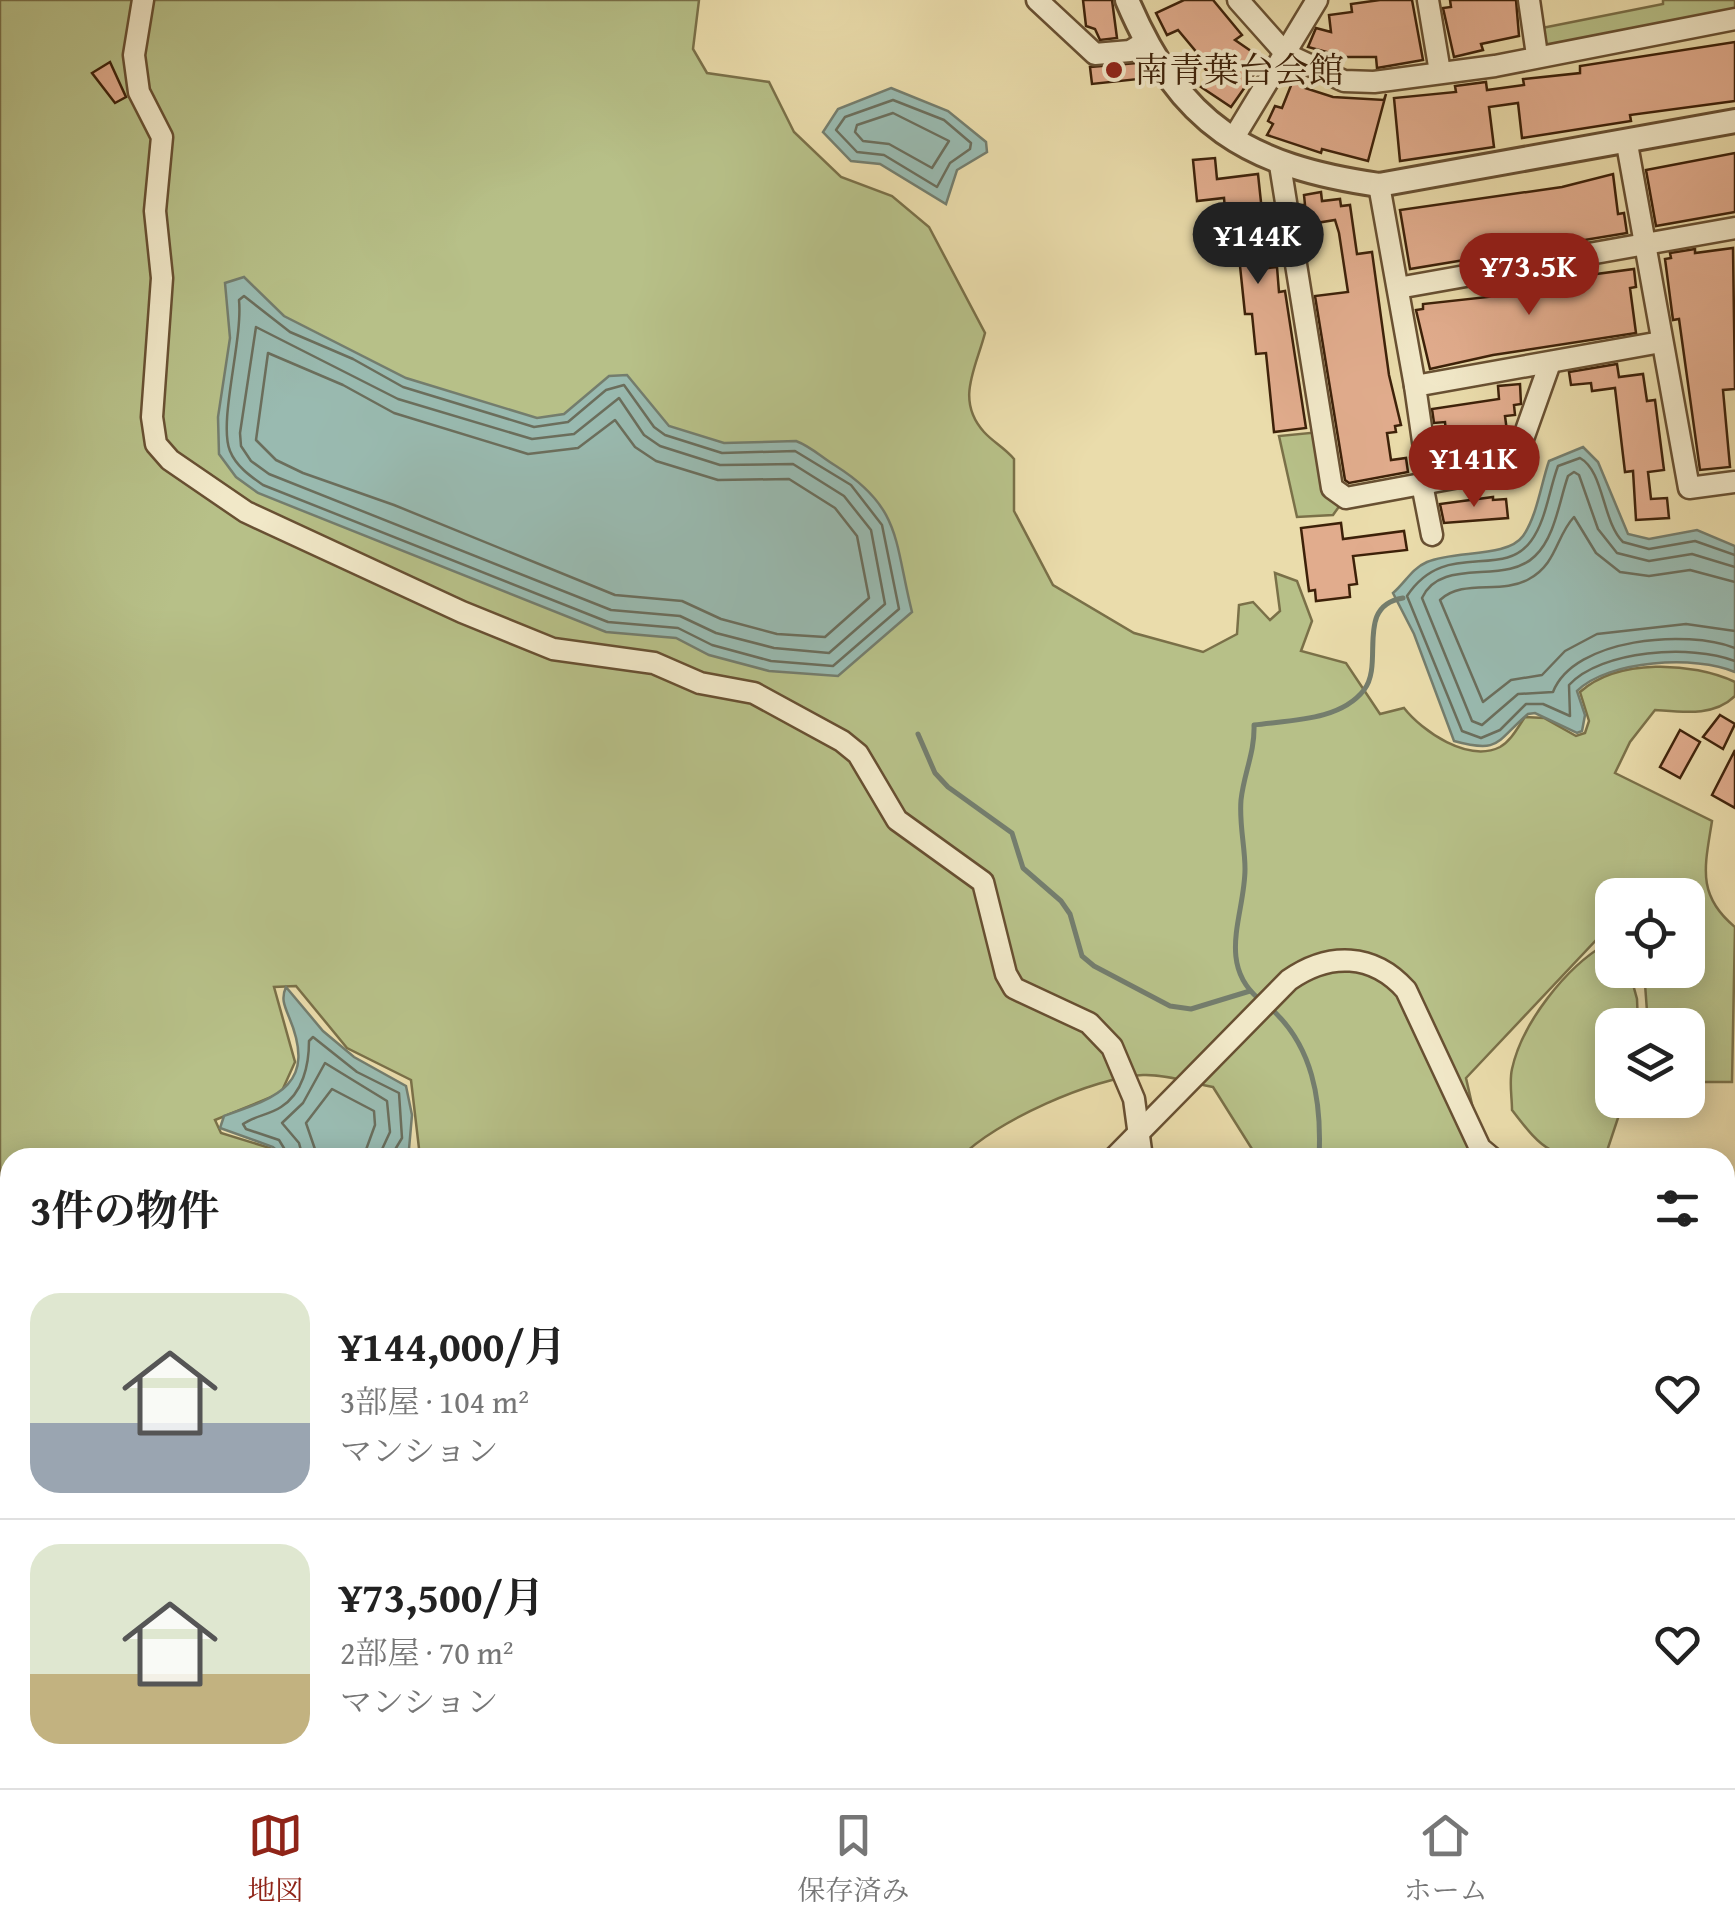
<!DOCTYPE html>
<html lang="ja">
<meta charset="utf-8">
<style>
:root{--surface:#fff;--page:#f6f6f6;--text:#222;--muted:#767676;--line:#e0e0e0;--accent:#8f2418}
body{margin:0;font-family:"Gentium Book Plus","Noto Serif JP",serif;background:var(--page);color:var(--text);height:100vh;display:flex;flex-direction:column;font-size:38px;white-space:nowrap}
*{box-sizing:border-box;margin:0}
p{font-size:32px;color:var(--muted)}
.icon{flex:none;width:55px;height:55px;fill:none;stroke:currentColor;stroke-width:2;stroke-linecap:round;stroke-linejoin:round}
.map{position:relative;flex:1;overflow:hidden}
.side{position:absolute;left:0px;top:1148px;width:1735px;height:642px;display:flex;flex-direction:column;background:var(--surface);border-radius:30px 30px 0 0;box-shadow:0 5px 25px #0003}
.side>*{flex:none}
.controls{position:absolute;left:1595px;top:878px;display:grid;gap:20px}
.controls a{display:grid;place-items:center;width:110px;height:110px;border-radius:20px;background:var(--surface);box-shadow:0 5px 25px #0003;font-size:50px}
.price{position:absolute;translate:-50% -85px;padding:0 22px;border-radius:35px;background:var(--accent);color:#fff;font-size:32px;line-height:65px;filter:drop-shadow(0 2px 5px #0008)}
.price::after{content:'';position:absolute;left:50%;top:60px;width:30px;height:22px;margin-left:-15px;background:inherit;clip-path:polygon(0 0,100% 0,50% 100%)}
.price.active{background:#222;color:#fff}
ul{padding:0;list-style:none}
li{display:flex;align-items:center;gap:30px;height:250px;padding:0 30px}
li+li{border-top:2px solid var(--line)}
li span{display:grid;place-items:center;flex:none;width:280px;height:200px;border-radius:30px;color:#555}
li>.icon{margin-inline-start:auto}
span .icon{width:120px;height:120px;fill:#fffc;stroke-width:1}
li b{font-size:42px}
h2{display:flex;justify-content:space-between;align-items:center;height:120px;padding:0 30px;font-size:42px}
.tab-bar{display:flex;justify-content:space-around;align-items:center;height:140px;border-top:2px solid var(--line);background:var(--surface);font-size:28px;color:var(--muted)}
.tab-bar a{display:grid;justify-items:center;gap:5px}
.tab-bar .active{color:var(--accent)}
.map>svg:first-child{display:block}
.green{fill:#b7c088;stroke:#7a7048;stroke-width:2.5}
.water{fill:#99bab0;stroke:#747d6d;stroke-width:2.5}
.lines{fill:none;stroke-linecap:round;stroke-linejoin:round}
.shore{stroke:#6b6e5c;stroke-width:2.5}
.stream{stroke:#747d6d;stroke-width:5}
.building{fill:#e1ac8d;stroke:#3d2109;stroke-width:2.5}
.minor-casing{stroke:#685032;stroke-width:25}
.tertiary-casing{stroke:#685032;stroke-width:28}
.minor{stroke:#f1e8c8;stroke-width:20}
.tertiary{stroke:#f1e8c8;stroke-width:22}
.poi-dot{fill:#8f2418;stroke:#f1e8c8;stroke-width:4}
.labels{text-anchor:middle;stroke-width:8;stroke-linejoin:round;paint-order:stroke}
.poi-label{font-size:35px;fill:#3d2109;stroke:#f1e8c8;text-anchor:start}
</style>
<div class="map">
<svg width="1735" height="1788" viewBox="0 0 1735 1788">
<rect width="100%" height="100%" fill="#eadcab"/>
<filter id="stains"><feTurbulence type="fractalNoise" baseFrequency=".002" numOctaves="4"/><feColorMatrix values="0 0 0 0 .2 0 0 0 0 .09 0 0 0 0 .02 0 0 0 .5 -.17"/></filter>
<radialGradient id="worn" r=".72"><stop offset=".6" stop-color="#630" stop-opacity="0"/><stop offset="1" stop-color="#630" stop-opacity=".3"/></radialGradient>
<g class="green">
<path d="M0,0h699l-6,49 14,24 62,9 25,50 47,45 51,19 37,31 56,106c-9,35 -30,67 -1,99 9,10 21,16 30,27v52l39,74 81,48 69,19 34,-18 2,-29 14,-3 17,18 10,-9 -5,-38 22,8 15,40 -11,30 45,12 34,51 24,-6c18,23 64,55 96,39 11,-6 18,-20 25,-30l19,1 32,18 9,-3 4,-12 -9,-29c38,-34 112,-30 155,-10v14c-21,21 -53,16 -80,14l-25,32 -15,31 97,48c-7,45 -16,74 23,106l-3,155h-44v-57h-40l-4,-55h44v-75h-76v45l-12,-4 -134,142 18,79h-227l-44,-70c-22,-4 -48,-13 -70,-12 -49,2 -149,47 -182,82h-541l-9,-77 -64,-32 -51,-62 -22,1 21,75 -14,31 -66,27 6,13 49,15 9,9 -269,1v622h281l-12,8h-279z"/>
<polygon points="1663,0 1735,0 1735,16 1541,49 1537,29 1663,4"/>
<polygon points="1320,432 1343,501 1333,515 1297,517 1279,436"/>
<path d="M1606,944l6,2v24h17l8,29 1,26h-26v75h12l-19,57c-54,1 -61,-5 -93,-47 0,-13 -3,-28 0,-41 10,-46 54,-102 94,-125z"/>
<polygon points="881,1780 1103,1780 1101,1788 881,1788"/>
</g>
<g class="water">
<polygon points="891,88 948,111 986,142 987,152 957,170 946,204 880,164 851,161 823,132 838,109"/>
<path d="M244,277l40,39 122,62 131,40 27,-4 45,-38 18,-1 42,51 55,17 72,-2c16,6 26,17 40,25 66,42 58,75 76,146l-74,64 -69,-5 -60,-16 -33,-17 -70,-6 -348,-139 -22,-16 -17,-23 -1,-37 12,-79 -5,-55z"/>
<path d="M1583,447l15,15 30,72 21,5 48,-9 38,16v126c-39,-17 -127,-12 -158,19l8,24 -3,16 -5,2 -42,-20 -7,1c-32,27 -27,40 -74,27l-40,-107 -21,-41c13,-11 18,-24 34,-31 28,-12 80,-4 96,-26 14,-20 18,-52 26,-75z"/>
<path d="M286,987l37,44 31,26 52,29 6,29 -3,34 -16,8h-109l-11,-10 -53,-19 4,-12c55,-19 93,-32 65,-99 -5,-12 -8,-19 -3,-30z"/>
</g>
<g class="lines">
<g class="shore">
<polygon points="893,100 944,120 971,143 970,149 950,163 937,187 884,155 857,152 836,130 845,117"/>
<polygon points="893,113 949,141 932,168 889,144 863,141 855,132 857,125"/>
<path d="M244,296l46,36 63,27 50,28 131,40 34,-5 38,-32 18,-5 30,42 11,8 57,18 73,-2 56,34 31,40 17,84 -66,57 -62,-5 -59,-16 -34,-17 -70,-6 -345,-137c-13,-9 -27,-19 -33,-34 -12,-29 13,-111 9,-151z"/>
<polygon points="256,327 398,399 532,439 574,434 619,398 644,435 660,446 720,465 793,464 844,496 871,530 885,604 829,653 774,648 716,633 680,616 611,610 269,474 251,461 241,446 240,433"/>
<polygon points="268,353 343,385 394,413 528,454 578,448 615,420 635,447 656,461 718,480 789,479 835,508 857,536 869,598 825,637 777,634 721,619 682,601 615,595 394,505 303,473 276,460 256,440"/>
<path d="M1735,555l-40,-14 -46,8 -26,-7c-21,-21 -19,-71 -43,-84l-22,8c-9,24 -12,55 -27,75 -29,40 -86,-3 -124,55l55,135 19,7 19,-8 26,-26h17l27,12 -1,-31c32,-35 122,-41 166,-24"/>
<path d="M1735,567l-43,-13 -43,7 -32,-8 -19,-24 -19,-54 -5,-3 -6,4c-9,26 -13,61 -33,80 -30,30 -94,0 -113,42l50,123 10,4 36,-31 35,-2c21,-54 134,-63 182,-44"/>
<path d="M1735,582l-45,-12 -41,6 -29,-4 -24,-19 -22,-36c-18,19 -17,47 -45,62 -28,16 -66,-1 -89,21l43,102 28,-22 31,-5 23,-24 32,-17 89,-10 49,7"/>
<path d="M290,1158l-11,-18 -33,-11 -3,-5c11,-8 26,-9 38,-17 22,-14 28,-42 28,-66l4,-4 44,35 42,21 3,45 -12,20"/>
<polyline points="303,1158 299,1143 282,1123 303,1103 325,1063 387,1101 390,1132 378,1158"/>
<polyline points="318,1158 306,1123 332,1089 374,1111 375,1125 363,1158"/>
</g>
<g class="stream">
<polyline points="918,734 935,773 948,787 1012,833 1023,868 1061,901 1070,914 1082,956 1094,966 1170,1006 1191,1009 1250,991"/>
<path d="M1259,999c-43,-36 -14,-85 -14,-130 0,-23 -6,-45 -4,-69 3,-27 14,-48 13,-75 36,-5 86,-4 110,-35 21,-27 -10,-84 39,-92"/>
<path d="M1268,1006c45,38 54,95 51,152"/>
<polyline points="1078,1788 1080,1780"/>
</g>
</g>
<g class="building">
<polygon points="1083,0 1112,0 1117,38 1100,40 1095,29 1086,26"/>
<polygon points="1184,0 1213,0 1242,35 1235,40 1264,60 1231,107 1201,87 1211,76 1195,57 1198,54 1178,30 1167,35 1156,13"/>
<polygon points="1380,0 1412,0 1423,60 1377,68 1376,57 1345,57 1308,47 1316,28 1331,32 1329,15 1352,12 1351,4"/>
<polygon points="1450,0 1516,0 1519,36 1481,44 1483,50 1454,57 1443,8 1451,7"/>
<polygon points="1735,42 1735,101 1630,115 1631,121 1522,138 1518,103 1489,107 1494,147 1400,161 1394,98 1456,92 1455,86 1486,82 1487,90 1524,85 1523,79 1580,73 1580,66"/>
<polygon points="110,62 126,97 115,103 92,73"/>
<polygon points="1137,63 1139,79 1092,84 1090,67"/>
<polygon points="1294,78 1307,84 1305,88 1333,97 1384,100 1386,94 1368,161 1322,149 1321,153 1267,135 1273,124 1268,121 1275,106 1282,108"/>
<polygon points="1735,153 1735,212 1656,226 1646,170"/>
<polygon points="1215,158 1217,179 1258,174 1268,268 1277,267 1279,292 1285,291 1306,428 1274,432 1266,353 1256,354 1252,314 1245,314 1239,256 1229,257 1224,198 1197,201 1193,160"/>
<polygon points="1613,174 1618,214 1624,213 1627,233 1410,269 1400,210 1562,187"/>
<polygon points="1321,192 1322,201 1340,199 1341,206 1350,205 1357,254 1372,252 1389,375 1401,425 1395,426 1396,432 1387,433 1391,460 1406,458 1408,472 1349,483 1345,480 1315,296 1348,292 1339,233 1335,220 1304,225 1300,205 1305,205 1304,195"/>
<polygon points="1733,248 1735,389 1723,390 1730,467 1700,470 1679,319 1673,320 1665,259 1671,258 1670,253 1695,249 1695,253"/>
<polygon points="1634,269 1636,287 1630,288 1636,333 1493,355 1430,369 1416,310 1423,309 1423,304 1506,295 1505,288 1529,283"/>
<polygon points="1617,364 1619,377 1643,374 1647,401 1655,400 1664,470 1648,472 1651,499 1667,498 1669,518 1636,520 1633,471 1625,472 1615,388 1592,391 1591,383 1571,385 1569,372"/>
<polygon points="1520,384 1521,404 1514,405 1515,415 1505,416 1508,439 1501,455 1440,466 1439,453 1448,452 1445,422 1434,423 1432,409 1499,399 1498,386"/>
<polygon points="1493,497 1493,500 1506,499 1508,518 1444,523 1440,504"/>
<polygon points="1341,523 1343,539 1404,531 1407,550 1353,556 1357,584 1349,585 1350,597 1316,601 1315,590 1309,591 1301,528"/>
<polygon points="1720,715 1735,724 1723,749 1703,737"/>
<polygon points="1680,730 1700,742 1680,778 1660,767"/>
<polygon points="1735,750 1735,808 1712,795"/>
</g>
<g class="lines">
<g class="minor-casing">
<g id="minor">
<polyline points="143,0 134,55 139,92 162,137 155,211 162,278 152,417 156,444 170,460 246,512 462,612 553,649 654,663 700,683 754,693 842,741 858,754 897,820 983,882 1006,974 1014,988 1089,1023 1112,1047 1134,1099 1142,1158"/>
<polyline points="1037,0 1095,54 1130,51 1145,42"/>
<polyline points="1238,0 1286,54 1344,81 1374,82 1495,66 1735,19"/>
<polyline points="1428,0 1440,72"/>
<polyline points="1529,0 1537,55"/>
<polyline points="1233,139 1317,0"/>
<polyline points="1627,144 1689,488 1735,482"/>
<polyline points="1280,165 1332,488 1346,498 1513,467 1550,363"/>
<polyline points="1379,185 1415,386"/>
<polyline points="1398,288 1735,228"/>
<polyline points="1429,483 1415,386 1661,342"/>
<polyline points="1422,484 1432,535"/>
<path d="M1114,1158l175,-178c40,-28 84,-27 117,10l74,158 12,10"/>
<polyline points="1725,1660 1735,1659"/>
<polyline points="347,1780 350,1788"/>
<polyline points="958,1780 959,1788"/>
<polyline points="1385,1780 1386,1788"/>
<polyline points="1486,1780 1487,1788"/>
<polyline points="1689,1780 1689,1788"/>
</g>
</g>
<g class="tertiary-casing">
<g id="tertiary">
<path d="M1127,0c53,125 120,166 252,185l356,-64"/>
<polyline points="1725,1379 1735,1378"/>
<polyline points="1588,1780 1588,1788"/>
</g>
</g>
<use href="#minor" class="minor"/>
<use href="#tertiary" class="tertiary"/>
</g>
<circle class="poi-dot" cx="1114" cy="70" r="10"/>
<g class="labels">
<g class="poi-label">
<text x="1134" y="82">南青葉台会館</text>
</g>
</g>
<rect width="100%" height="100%" filter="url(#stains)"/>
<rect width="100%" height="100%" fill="url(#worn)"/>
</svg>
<div class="controls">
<a><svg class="icon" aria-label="locate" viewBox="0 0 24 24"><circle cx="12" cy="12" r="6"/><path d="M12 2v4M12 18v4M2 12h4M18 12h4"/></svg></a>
<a><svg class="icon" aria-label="layers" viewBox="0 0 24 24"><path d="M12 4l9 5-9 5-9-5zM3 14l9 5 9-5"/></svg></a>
</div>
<b class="price active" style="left:1258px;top:287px">¥144K</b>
<b class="price" style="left:1529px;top:318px">¥73.5K</b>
<b class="price" style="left:1474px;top:510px">¥141K</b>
<section class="side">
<h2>3件の物件<svg class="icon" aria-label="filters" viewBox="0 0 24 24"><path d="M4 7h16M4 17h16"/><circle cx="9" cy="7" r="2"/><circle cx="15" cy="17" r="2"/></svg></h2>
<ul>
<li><span style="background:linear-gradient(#dfe7d0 65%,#9aa5b1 0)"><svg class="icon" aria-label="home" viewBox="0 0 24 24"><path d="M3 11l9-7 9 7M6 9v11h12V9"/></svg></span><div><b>¥144,000/月</b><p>3部屋 · 104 m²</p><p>マンション</p></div><svg class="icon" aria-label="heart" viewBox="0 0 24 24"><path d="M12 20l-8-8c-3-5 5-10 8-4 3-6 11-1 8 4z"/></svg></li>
<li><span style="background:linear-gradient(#dfe7d0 65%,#c2b280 0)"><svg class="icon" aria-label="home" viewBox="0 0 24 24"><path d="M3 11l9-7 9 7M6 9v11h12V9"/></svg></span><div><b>¥73,500/月</b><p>2部屋 · 70 m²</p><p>マンション</p></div><svg class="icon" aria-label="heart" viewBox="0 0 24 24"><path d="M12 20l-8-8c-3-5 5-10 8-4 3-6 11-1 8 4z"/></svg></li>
</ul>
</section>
</div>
<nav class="tab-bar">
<a class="active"><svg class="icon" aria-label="map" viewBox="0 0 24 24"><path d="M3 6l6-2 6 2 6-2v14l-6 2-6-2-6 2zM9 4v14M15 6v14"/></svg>地図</a>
<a><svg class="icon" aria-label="saved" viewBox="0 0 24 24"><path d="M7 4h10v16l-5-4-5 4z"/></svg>保存済み</a>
<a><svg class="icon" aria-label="home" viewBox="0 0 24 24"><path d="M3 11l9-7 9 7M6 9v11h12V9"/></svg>ホーム</a>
</nav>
